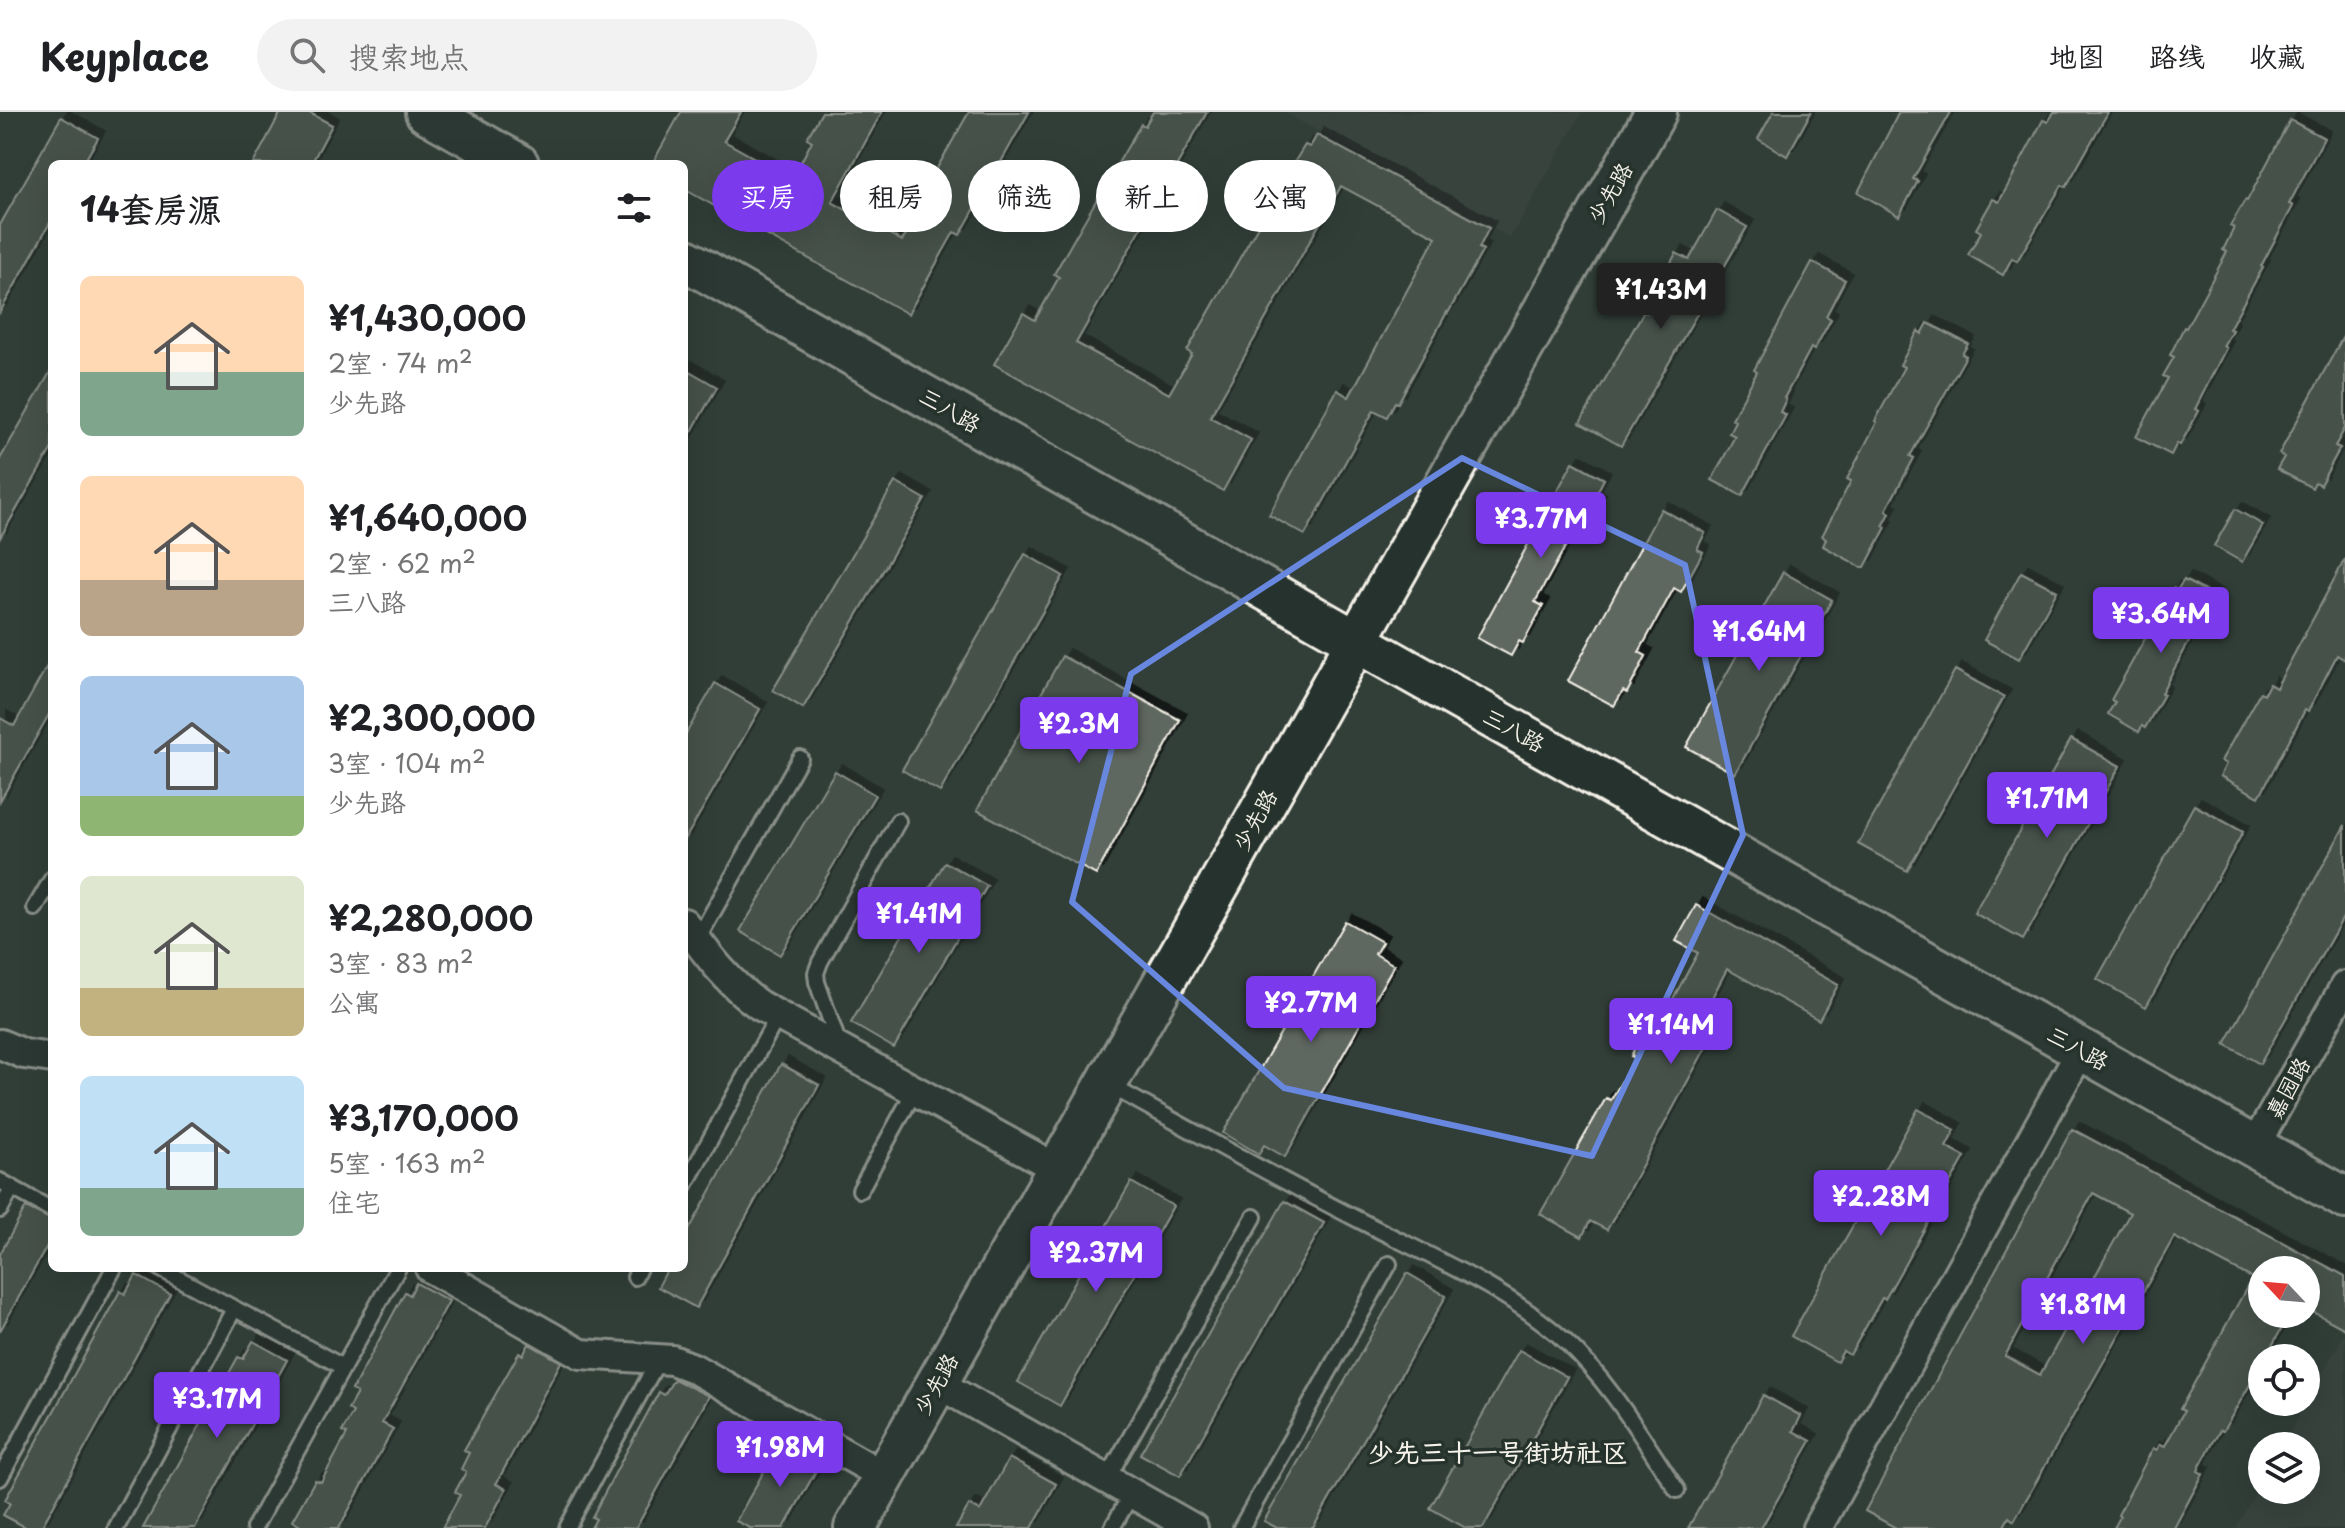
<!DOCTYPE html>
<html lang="zh">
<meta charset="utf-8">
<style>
:root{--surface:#fff;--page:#f2f2f2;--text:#202124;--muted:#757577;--line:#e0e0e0;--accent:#7c3aed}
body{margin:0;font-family:"Playpen Sans","LXGW WenKai TC",sans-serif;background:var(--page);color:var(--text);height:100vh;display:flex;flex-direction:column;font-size:30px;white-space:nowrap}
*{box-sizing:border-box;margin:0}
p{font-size:26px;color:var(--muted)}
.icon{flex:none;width:44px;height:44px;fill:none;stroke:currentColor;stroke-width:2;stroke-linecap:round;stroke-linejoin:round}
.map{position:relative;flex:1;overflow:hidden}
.side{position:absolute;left:48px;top:48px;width:640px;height:1112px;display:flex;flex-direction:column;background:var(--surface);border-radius:12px;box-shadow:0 8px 32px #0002}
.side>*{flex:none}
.banner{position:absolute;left:712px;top:48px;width:760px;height:72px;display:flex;gap:16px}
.needle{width:52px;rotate:296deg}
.controls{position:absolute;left:2248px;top:1144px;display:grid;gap:16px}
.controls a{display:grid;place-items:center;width:72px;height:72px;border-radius:50%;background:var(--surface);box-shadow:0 8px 32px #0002;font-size:40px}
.price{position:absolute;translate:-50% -68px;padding:0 18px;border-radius:8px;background:var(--accent);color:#fff;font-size:26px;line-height:52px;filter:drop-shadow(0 2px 4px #0008)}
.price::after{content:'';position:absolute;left:50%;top:48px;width:24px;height:18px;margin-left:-12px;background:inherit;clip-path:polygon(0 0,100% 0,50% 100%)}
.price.active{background:#222;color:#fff}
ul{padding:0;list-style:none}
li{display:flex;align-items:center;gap:24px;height:200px;padding:0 32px}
li span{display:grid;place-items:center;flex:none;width:224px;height:160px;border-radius:12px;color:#555}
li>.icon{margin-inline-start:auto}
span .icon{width:96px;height:96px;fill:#fffc;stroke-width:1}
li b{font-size:34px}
h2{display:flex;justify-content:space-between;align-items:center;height:96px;padding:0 32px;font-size:34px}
.pill{padding:0 28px;border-radius:36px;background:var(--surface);box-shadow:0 8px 32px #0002;font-size:28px;line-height:72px}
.pill.active{background:var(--accent);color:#fff}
header{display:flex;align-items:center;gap:48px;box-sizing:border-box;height:112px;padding:0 40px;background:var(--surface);border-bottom:2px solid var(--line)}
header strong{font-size:38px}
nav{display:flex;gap:44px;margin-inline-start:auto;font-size:28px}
.search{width:560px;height:72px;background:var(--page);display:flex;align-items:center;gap:20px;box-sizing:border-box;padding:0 28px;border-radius:44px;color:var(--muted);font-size:30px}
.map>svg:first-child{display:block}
.built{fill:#404b44}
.building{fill:#5f6861;stroke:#f4f1e8;stroke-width:2;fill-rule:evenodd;filter:url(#shadow)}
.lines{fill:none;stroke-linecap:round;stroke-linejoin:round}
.lane-casing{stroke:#f4f1e8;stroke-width:20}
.street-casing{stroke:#f4f1e8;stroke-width:34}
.secondary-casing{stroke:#f4f1e8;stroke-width:46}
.lane{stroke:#26332d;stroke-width:14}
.street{stroke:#26332d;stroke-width:28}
.secondary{stroke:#26332d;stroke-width:40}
.marked{fill:none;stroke:#6887de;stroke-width:6;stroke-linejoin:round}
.labels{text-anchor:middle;stroke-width:7;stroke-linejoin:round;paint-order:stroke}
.street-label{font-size:22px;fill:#f4f1e8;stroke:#26332d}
.quarter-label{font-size:26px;font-weight:bold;fill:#f4f1e8;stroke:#26332d}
</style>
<header>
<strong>Keyplace</strong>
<div class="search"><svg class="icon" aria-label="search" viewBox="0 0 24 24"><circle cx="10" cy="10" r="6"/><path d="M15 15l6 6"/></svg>搜索地点</div>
<nav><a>地图</a><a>路线</a><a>收藏</a></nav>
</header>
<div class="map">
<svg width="2345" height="1416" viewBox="0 0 2345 1416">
<defs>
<filter id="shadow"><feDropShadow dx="7" dy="-7" stdDeviation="0" flood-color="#0009"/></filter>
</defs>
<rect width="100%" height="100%" fill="#323e38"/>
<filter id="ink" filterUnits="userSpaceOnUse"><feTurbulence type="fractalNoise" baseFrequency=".0125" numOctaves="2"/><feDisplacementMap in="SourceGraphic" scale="16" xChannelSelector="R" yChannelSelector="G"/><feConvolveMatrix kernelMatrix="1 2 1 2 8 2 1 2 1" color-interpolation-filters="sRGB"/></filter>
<g filter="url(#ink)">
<g class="built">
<polygon points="1284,0 1582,0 1510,126"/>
<polygon points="2345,1221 2345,1416 2236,1416 2262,1369 2262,1378 2306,1378 2306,1334 2282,1334"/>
</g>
<g class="building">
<polygon points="281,0 308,0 332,13 311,52 253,52"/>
<polygon points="681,0 741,0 724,29 792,67 812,29 807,26 822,0 882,0 832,90 902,129 925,89 920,86 969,0 1029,0 960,123 954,120 908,202 684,77 684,52 652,52"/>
<polygon points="1153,0 1207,0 1076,231 1169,282 1192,242 1187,239 1292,54 1305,33 1310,35 1317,23 1489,116 1479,136 1483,138 1448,201 1447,200 1398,291 1395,290 1387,305 1374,298 1305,423 1269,403 1337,278 1349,285 1436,125 1341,74 1210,305 1251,328 1223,379 994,252 1023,201 1035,208 1059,165 1054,162 1094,92 1141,12 1145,14"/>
<polygon points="1773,0 1811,0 1787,44 1758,27"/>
<polygon points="1899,0 1951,0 1913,67 1918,69 1899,104 1858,80"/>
<polygon points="2054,0 2108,0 2066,75 2062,73 2017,149 2012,146 2003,163 1968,143 1981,120 1976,117 1993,87 1999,90 2043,8 2048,10"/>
<polygon points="61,5 98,26 83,52 52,52 52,107 0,200 0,113"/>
<polygon points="2290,8 2324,26 2289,92 2293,94 2261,154 2263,155 2229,217 2232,218 2223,234 2226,236 2195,297 2199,299 2180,333 2177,331 2171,343 2136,325 2168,266 2163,264 2174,245 2170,243 2184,215 2186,216 2227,140 2223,138 2234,116 2230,114 2245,88 2247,89"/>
<polygon points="1717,98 1747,115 1621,334 1580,311 1644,199 1646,201 1670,160 1667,158 1676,141 1689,148"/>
<polygon points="1812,150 1845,168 1826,204 1831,207 1814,238 1811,236 1784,286 1786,287 1780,300 1786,303 1742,384 1712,368 1735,324 1729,321 1735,309 1732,307 1757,260 1754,258"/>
<polygon points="1928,211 1968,232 1962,242 1966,244 1910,344 1914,346 1886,398 1890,401 1883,414 1886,415 1865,455 1861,455 1823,434 1826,427 1822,424 1851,369 1847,367 1877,310 1875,309 1904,255 1900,253 1918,219 1922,222"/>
<polygon points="2345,221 2345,316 2335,334 2340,336 2320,373 2315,370 2312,376 2277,357 2284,345 2279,342"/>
<polygon points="684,256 717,275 684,333"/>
<polygon points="52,257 52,336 0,426 0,347"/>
<polygon points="1573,350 1604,367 1594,386 1599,389 1577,429 1570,426 1535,490 1543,494 1523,531 1519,529 1511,544 1477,526"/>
<polygon points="895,370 925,387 803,596 773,578"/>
<polygon points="1661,397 1705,421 1697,437 1703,440 1681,480 1674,476 1639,540 1646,544 1627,581 1623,579 1614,594 1568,569"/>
<polygon points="2235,397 2263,413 2242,450 2214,434"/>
<polygon points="1025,442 1063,464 940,680 902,658"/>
<polygon points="2345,447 2345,548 2337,543 2308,599 2305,598 2259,685 2220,664 2226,652 2221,649 2260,580 2264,582 2269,572 2276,576"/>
<polygon points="1783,460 1832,488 1735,662 1686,635"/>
<polygon points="2021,460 2057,479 2019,547 1984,528"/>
<polygon points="2184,468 2214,484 2209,493 2214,495 2195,528 2191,526 2161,581 2164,582 2145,616 2142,614 2139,620 2108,602 2115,590 2111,588 2173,476 2177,478"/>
<polygon points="1062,544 1180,608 1096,763 977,698"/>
<polygon points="52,545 52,597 0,689 0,606 14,614"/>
<polygon points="1955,558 2004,585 1907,759 1858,732"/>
<polygon points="715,571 760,597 684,729 684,625"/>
<polygon points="2071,627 2120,654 2023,828 1974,801"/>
<polygon points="835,659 875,683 780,843 740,819"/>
<polygon points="2194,693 2243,720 2146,895 2097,867"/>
<polygon points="2345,713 2345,802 2260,952 2225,932"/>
<polygon points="945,750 987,774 894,936 851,911"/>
<polygon points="1696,793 1838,873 1819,908 1727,857 1707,895 1723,904 1607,1118 1590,1109 1582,1125 1540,1102 1606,986 1611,988 1635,946 1631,944 1640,925 1646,928 1664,894 1668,896 1698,841 1676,829"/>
<polygon points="1345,809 1382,830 1375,842 1394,853 1285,1045 1264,1033 1259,1042 1223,1021"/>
<polygon points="781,952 819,973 696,1196 658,1175 668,1156 684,1156 684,1127"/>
<polygon points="1918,997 1955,1018 1946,1035 1965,1045 1885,1187 1882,1186 1850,1243 1843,1239 1837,1250 1791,1224"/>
<path d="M2072,1017l273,147v53l-39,-21v-38h-44v44h28l-25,44h-3v6l-39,67 -3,-1 -20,36 -2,5 5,3 -29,54h-60l6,-11 -2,-2 35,-67 4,2 3,-6 5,2 19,-35 -4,-2 72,-131 -78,-41 -160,284 -5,-4 -6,11h-107l-31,-17zM2093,1081l37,20 -90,162 -35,-19z"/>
<polygon points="1131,1070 1173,1094 1060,1294 1018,1270"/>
<polygon points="1284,1089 1324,1111 1180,1364 1140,1342"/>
<polygon points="26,1095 52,1108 52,1125 0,1219 0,1142"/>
<polygon points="1407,1161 1446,1184 1313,1416 1277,1416 1264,1409"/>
<polygon points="136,1163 170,1182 41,1416 27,1416 3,1403 10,1391 5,1388 120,1179 125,1182"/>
<polygon points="416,1171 449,1189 382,1311 393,1317 339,1416 304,1416 292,1409 315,1368 321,1370 347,1322 342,1320 353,1300 348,1297 357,1281 352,1278 405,1180 410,1183"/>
<polygon points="253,1229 287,1248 195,1416 143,1416 238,1245 243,1247"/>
<polygon points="529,1232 561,1250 496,1372 506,1377 485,1416 442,1416 460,1383 455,1380 466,1360 461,1357 469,1341 464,1338 519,1241 523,1243"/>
<polygon points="1519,1238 1567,1265 1483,1416 1466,1416 1430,1396"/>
<polygon points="674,1267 709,1284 636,1416 591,1416 596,1407 592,1405 624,1344 659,1280 664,1283"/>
<polygon points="1763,1283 1801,1304 1793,1319 1811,1329 1761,1416 1688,1416"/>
<polygon points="787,1329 822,1348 784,1416 750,1416 736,1409 772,1345 777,1347"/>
<polygon points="1009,1346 1056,1372 1032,1416 956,1416 969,1393 980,1399"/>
</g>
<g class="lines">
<g class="lane-casing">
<g id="lane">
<polyline points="35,796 52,767"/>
<polyline points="697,828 800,646"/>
<polyline points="840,936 817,870 816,861 820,850 898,709"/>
<path d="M1109,973c82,45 163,91 246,133 69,36 152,70 209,122 47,43 78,98 113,150"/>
<polyline points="0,1069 52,1098"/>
<polyline points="684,1075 778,904"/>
<polyline points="860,1078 915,978"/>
<polyline points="0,1098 12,1076"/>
<polyline points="159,1156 343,1255"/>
<polyline points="635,1165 639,1156"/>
<polyline points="0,1366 114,1156"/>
<polyline points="1107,1367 1254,1105"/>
<polyline points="116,1416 234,1197"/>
<polyline points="254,1416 398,1156"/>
<polyline points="567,1416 659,1247"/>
<polyline points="1112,1416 1132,1381"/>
<polyline points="1241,1416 1389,1152"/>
</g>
</g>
<g class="street-casing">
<g id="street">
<path d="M684,811c23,31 44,60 75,82l299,164"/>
<polyline points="0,932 24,942 52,946"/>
<polyline points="2254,1035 2345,874"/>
<polyline points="430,1156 581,1242 672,1248 693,1256 884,1364"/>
<polyline points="937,1271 1193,1416"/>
<polyline points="1817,1416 2081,938"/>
</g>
</g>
<g class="secondary-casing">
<g id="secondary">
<polyline points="426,0 518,52"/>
<polyline points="684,147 1356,529 2345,1086"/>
<polyline points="855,1416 1656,0"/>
</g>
</g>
<use href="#lane" class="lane"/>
<use href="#street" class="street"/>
<use href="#secondary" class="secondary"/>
</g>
</g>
<path d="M0 0H2345V1416H0ZM1462,346l223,107 58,270 -151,321 -308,-68 -212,-186 59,-228z" fill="#323e38" fill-opacity=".55" fill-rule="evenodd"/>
<path class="marked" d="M1462,346l223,107 58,270 -151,321 -308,-68 -212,-186 59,-228z"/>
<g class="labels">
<g class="street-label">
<text transform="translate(1610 81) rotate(-60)" y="8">少先路</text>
<text transform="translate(950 298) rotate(30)" y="8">三八路</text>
<text transform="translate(1514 618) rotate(29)" y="8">三八路</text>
<text transform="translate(1255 708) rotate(-61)" y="8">少先路</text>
<text transform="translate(2078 936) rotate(29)" y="8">三八路</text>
<text transform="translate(2288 976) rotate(-61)" y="8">嘉园路</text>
<text transform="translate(936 1272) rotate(-61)" y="8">少先路</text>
</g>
<g class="quarter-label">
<text x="1498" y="1350">少先三十一号街坊社区</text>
</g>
</g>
</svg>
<div class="controls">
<a><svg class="needle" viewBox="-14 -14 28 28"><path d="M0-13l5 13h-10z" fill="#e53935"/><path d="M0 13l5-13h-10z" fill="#757577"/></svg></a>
<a><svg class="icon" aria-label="locate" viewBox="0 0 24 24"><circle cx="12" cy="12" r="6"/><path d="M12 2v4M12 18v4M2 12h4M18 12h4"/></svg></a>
<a><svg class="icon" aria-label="layers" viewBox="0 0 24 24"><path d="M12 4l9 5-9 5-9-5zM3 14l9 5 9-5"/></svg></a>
</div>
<b class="price active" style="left:1661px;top:219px">¥1.43M</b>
<b class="price" style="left:1541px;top:448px">¥3.77M</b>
<b class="price" style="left:2161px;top:543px">¥3.64M</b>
<b class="price" style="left:1759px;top:561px">¥1.64M</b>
<b class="price" style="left:1079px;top:653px">¥2.3M</b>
<b class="price" style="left:2047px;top:728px">¥1.71M</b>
<b class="price" style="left:919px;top:843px">¥1.41M</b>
<b class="price" style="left:1311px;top:932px">¥2.77M</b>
<b class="price" style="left:1671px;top:954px">¥1.14M</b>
<b class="price" style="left:1881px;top:1126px">¥2.28M</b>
<b class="price" style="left:1096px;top:1182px">¥2.37M</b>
<b class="price" style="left:2083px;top:1234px">¥1.81M</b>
<b class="price" style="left:217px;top:1328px">¥3.17M</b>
<b class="price" style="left:780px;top:1377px">¥1.98M</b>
<div class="banner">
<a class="pill active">买房</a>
<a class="pill">租房</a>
<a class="pill">筛选</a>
<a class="pill">新上</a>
<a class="pill">公寓</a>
</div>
<section class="side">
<h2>14套房源<svg class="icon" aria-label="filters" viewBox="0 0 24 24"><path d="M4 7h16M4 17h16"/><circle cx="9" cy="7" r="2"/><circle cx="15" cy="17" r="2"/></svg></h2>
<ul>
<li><span style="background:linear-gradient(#ffd9b3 60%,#7fa58c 0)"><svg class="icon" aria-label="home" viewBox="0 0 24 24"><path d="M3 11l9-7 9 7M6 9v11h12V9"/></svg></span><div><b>¥1,430,000</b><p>2室 · 74 m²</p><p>少先路</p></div></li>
<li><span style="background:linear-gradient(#ffd9b3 65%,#b9a48a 0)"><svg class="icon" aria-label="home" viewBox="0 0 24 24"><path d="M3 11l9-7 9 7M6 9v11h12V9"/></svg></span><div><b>¥1,640,000</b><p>2室 · 62 m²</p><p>三八路</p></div></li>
<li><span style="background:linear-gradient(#a9c7e8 75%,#8fb573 0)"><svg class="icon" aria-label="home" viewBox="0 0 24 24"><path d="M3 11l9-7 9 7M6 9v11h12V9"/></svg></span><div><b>¥2,300,000</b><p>3室 · 104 m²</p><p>少先路</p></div></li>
<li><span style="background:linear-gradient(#dfe7d0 70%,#c2b280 0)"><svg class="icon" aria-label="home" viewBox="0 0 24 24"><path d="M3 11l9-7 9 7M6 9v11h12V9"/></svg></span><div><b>¥2,280,000</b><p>3室 · 83 m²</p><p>公寓</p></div></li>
<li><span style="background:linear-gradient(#bfe0f5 70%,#7fa58c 0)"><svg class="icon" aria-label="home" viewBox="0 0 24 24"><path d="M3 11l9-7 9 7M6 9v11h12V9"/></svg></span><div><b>¥3,170,000</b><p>5室 · 163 m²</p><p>住宅</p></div></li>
</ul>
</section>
</div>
